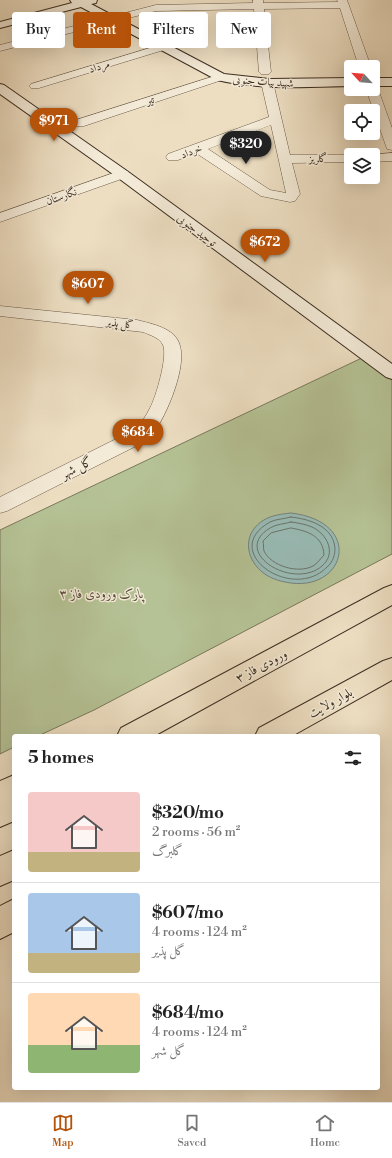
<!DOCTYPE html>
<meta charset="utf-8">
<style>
:root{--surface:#fff;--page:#f6f6f6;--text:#222;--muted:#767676;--line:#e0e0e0;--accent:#b45309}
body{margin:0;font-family:"Libre Bodoni",Amiri,serif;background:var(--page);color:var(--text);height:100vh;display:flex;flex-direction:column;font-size:15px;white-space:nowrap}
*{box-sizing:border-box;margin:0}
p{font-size:13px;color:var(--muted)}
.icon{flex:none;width:22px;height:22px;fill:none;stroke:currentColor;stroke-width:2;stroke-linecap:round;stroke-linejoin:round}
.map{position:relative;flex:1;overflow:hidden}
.drawer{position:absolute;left:12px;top:734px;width:368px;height:356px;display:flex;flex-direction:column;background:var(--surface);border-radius:4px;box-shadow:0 4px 16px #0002}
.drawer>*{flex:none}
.banner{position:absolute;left:12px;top:12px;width:368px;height:36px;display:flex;gap:8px}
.needle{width:26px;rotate:296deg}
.controls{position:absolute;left:344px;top:60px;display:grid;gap:8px}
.controls a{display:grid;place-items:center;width:36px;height:36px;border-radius:4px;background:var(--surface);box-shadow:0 4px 16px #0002;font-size:20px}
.price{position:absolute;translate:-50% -34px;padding:0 9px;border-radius:14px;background:var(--accent);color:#fff;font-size:13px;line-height:26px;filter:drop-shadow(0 1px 2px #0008)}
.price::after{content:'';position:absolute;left:50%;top:24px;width:12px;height:9px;margin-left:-6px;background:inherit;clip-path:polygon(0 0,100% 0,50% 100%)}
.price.active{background:#222;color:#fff}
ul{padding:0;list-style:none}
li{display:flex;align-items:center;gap:12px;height:100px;padding:0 16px}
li+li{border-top:1px solid var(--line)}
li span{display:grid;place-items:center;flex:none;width:112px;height:80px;border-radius:4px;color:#555}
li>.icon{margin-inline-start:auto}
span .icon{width:48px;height:48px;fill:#fffc;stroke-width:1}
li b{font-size:17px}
h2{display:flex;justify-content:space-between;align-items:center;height:48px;padding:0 16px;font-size:17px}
.tag{padding:0 14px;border-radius:4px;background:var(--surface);box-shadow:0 4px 16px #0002;font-size:14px;line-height:36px}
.tag.active{background:var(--accent);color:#fff}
.tabs{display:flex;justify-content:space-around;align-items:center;height:56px;border-top:1px solid var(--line);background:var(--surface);font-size:11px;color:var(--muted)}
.tabs a{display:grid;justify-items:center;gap:2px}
.tabs .active{color:var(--accent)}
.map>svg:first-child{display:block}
.green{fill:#b5c295;stroke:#79785b}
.water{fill:#99bcb7;stroke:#74837b}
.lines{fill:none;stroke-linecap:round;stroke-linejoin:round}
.shore{stroke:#6b756c;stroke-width:1}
.street-casing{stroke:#695a49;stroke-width:1}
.secondary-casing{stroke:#3d2e21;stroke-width:2}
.primary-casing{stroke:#3d2e21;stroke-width:2}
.street{fill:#f3ead7;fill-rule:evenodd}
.secondary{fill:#f3ead7;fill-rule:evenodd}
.primary{fill:#eddec2;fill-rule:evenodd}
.labels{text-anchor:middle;stroke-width:3;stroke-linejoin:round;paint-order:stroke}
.far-street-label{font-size:11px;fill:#3d2e21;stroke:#f3ead7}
.street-label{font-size:13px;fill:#3d2e21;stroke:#f3ead7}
.park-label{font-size:13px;font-style:italic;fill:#554c38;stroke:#f3ead7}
</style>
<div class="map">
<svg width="392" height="1102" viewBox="0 0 392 1102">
<rect width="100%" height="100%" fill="#eddec2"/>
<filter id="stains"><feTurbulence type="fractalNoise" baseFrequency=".005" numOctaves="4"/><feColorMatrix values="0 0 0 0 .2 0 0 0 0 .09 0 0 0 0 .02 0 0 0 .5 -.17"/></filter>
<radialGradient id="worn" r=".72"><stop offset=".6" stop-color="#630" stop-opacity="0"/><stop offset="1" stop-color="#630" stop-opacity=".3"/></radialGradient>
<polygon class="green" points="366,356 392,376 392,554 94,710 38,736 14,736 14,747 0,754 0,530"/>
<path class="water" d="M291,513c75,9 54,82 -6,69 -10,-2 -20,-6 -27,-14 -14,-15 -13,-37 6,-48 8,-5 18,-6 27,-7z"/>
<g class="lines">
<g class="shore">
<path d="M291,517c18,2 42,9 44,31 0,7 -2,14 -8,19 -35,36 -109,-16 -57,-45 6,-3 14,-3 21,-5z"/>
<path d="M291,522c7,1 14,2 21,5 15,7 25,26 10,39 -29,25 -92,-14 -52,-38 6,-4 15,-4 21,-6z"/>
<path d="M291,528c17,3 32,8 33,27 -3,3 -7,9 -11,11 -15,8 -42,0 -49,-15 -1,-3 0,-7 -1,-10l8,-8z"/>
</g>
<g class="street-casing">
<g id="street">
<polygon points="253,0 263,0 263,3 338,2 337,0 347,0 371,67 359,67 340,8 264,9 271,72 269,74 261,74 259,72 254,9 156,11 0,51 0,45 156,5 253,3"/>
<polygon points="163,44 167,45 168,47 167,49 39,88 31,88 29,86 31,84"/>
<polygon points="221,74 225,75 227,77 225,79 84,126 76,126 74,123 76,120"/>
<path d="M267,79l4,1 2,2 17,73h65h-4v7l-59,1 8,31 -5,7 -5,1 -29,-6 -65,-43 -18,7h-10l-2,-3 2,-3 101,-37 -8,-35 2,-2zM271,125l15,68 -16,-3 -62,-41z"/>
<polygon points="373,86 378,89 392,128 392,150 387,149 386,146 366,89 373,89"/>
<polygon points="392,153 392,161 373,162 373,155 369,155"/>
<polygon points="122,170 127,171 129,174 127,177 0,222 0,213"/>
<path d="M0,306l137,14c15,4 39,8 43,26 7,23 -16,77 -32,94l-141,71 -7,2v-16l134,-67c7,-6 12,-14 16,-22 6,-11 18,-52 13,-63 -3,-7 -13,-10 -20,-13l-143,-16z"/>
</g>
</g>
<g class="secondary-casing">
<g id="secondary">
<path d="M70,0h27l-1,3 -5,1 133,70 45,5 82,-1v8c-44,1 -91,4 -134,-6l-136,-73 -81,21v-6l72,-19z"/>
<rect x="373" y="78" width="19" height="8"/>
<polygon points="0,84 4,85 127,171 392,364 392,379 386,377 117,177 0,94"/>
</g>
</g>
<g class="primary-casing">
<g id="primary">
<polygon points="392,585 392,605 154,736 117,736 121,728 384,588"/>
<polygon points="392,658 392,680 292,736 255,736 259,728 383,661"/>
<polygon points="14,775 14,821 0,827 0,781"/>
<polygon points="14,850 14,880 0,886 0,856"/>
<polygon points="14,899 14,932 0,939 0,906"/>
</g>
</g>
<use href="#street" class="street"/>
<use href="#secondary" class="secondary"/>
<use href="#primary" class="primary"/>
</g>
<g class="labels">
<g class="far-street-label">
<text transform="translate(99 66) rotate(-17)" y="4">مرداد</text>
<text transform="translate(263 81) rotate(4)" y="4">شهید بیات جنوبی</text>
<text transform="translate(150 100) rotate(-18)" y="4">تیر</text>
<text transform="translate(191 151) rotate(-21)" y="4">خرداد</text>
<text transform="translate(318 158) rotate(-1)" y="4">گلریز</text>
<text transform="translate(61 196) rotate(-19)" y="4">نگارستان</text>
<text transform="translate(197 230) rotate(37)" y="4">توحید جنوبی</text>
<text transform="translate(120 323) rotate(7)" y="4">گل پذیر</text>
</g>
<g class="street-label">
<text transform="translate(76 467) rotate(-27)" y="5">گل شهر</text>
<text transform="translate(261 665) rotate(-28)" y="5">ورودی فاز ۳</text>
<text transform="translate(330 702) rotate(-29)" y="5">بلوار ولایت</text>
</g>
<g class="park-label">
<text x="102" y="598">پارک ورودی فاز ۳</text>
</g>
</g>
<rect width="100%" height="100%" filter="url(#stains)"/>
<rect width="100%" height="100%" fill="url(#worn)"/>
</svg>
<div class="controls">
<a><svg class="needle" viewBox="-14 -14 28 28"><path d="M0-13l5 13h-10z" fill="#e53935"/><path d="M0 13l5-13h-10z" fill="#767676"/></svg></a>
<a><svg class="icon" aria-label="locate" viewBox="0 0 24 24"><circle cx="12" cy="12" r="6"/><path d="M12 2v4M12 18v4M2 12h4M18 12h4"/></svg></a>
<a><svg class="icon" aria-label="layers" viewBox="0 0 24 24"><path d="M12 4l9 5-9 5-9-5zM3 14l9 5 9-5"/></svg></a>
</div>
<b class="price" style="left:54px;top:142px">$971</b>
<b class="price active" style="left:246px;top:165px">$320</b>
<b class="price" style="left:265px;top:263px">$672</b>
<b class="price" style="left:88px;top:305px">$607</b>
<b class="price" style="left:138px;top:453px">$684</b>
<div class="banner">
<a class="tag">Buy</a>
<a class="tag active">Rent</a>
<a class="tag">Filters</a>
<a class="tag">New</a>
</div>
<section class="drawer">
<h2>5 homes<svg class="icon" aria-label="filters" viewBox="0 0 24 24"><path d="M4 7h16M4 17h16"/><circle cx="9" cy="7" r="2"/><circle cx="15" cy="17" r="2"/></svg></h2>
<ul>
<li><span style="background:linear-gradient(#f6c9c9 75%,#c2b280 0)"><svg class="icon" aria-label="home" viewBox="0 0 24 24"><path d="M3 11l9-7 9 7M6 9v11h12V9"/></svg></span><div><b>$320/mo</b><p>2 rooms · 56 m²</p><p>گلبرگ</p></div></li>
<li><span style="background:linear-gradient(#a9c7e8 75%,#c2b280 0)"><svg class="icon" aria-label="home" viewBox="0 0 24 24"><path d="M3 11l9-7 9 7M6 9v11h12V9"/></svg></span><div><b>$607/mo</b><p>4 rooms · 124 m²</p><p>گل پذیر</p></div></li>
<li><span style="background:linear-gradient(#ffd9b3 65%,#8fb573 0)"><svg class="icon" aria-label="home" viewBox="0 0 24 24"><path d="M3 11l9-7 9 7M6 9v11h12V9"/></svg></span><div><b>$684/mo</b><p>4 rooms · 124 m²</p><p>گل شهر</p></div></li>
</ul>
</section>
</div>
<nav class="tabs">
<a class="active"><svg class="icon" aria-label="map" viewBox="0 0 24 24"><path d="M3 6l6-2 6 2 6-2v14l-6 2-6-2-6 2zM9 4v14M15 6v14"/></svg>Map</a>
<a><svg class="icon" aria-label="saved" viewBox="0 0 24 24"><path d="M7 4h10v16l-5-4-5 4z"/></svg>Saved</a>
<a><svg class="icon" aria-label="home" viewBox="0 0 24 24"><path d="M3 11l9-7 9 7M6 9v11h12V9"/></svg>Home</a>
</nav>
